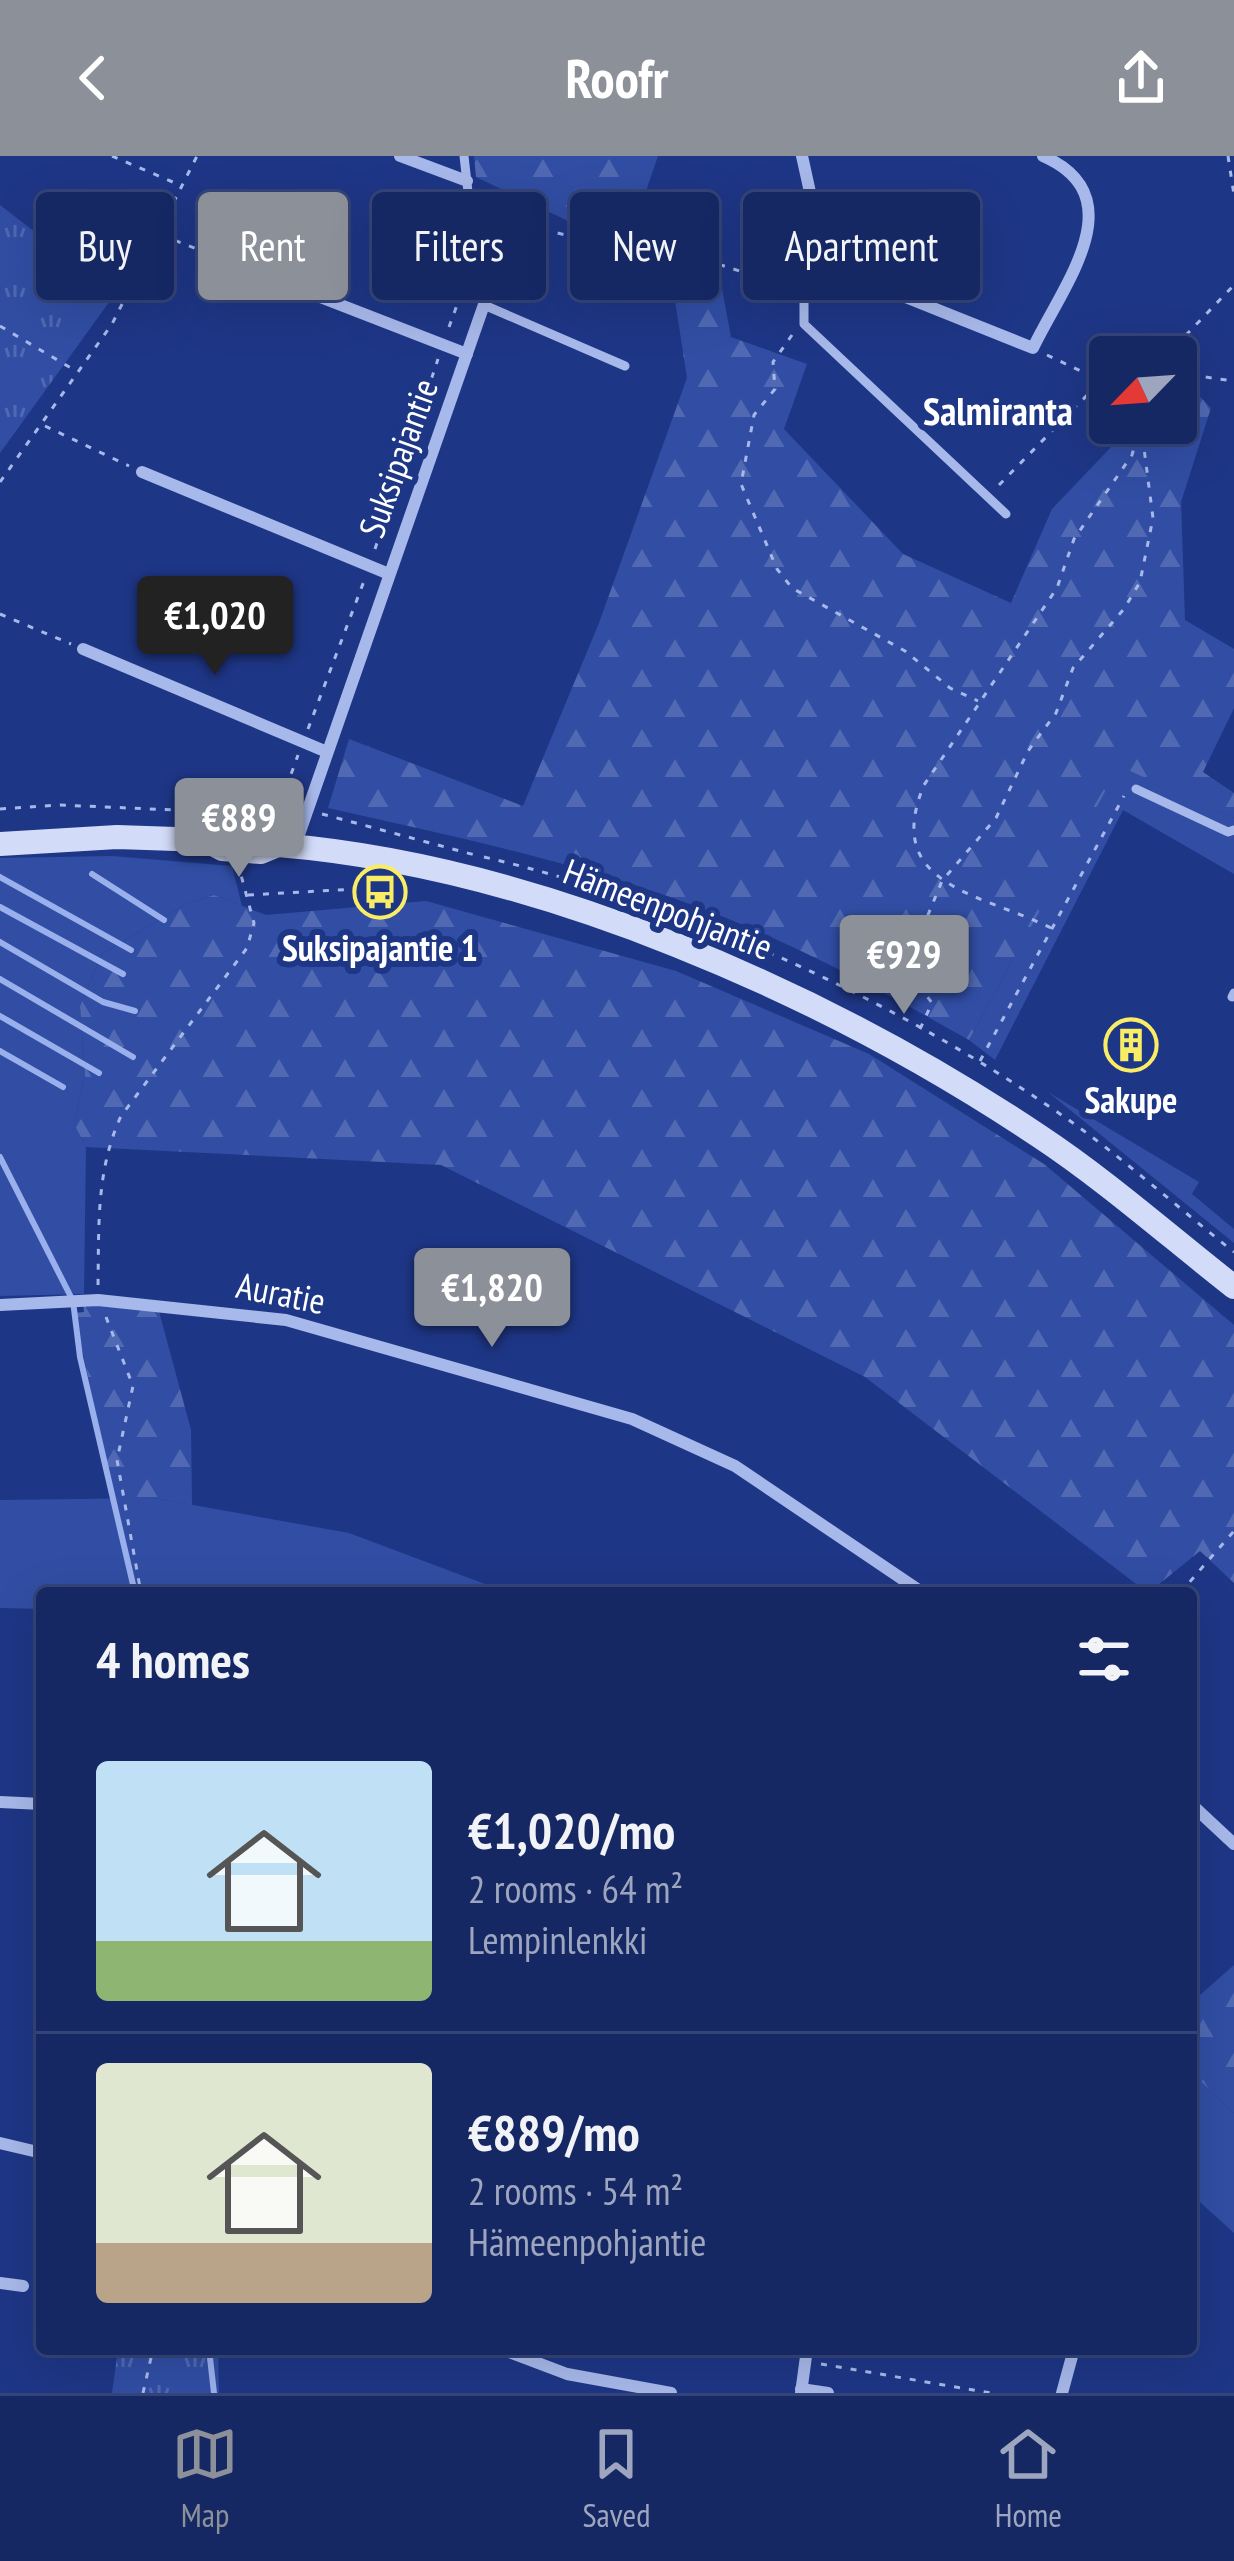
<!DOCTYPE html>
<meta charset="utf-8">
<style>
:root{--surface:#162864;--page:#23346d;--text:#f1f3f6;--muted:#9ea6bf;--line:#354478;--accent:#8c9099}
body{margin:0;font-family:"PT Sans Narrow",sans-serif;background:var(--page);color:var(--text);height:100vh;display:flex;flex-direction:column;font-size:45px;white-space:nowrap}
*{box-sizing:border-box;margin:0}
p{font-size:39px;color:var(--muted)}
.icon{flex:none;width:66px;height:66px;fill:none;stroke:currentColor;stroke-width:2;stroke-linecap:round;stroke-linejoin:round}
.map{position:relative;flex:1;overflow:hidden}
.drawer{position:absolute;left:36px;top:1431px;width:1161px;height:768px;display:flex;flex-direction:column;background:var(--surface);border-radius:12px;box-shadow:0 12px 48px #0002,0 0 0 3px var(--line)}
.drawer>*{flex:none}
.top-card{position:absolute;left:36px;top:36px;width:1164px;height:108px;display:flex;gap:24px}
.needle{width:78px;rotate:245deg}
.buttons{position:absolute;left:1089px;top:180px;display:grid;gap:24px}
.buttons a{display:grid;place-items:center;width:108px;height:108px;border-radius:12px;background:var(--surface);box-shadow:0 12px 48px #0002,0 0 0 3px var(--line);font-size:60px}
.price{position:absolute;translate:-50% -102px;padding:0 27px;border-radius:12px;background:var(--accent);color:#fff;font-size:39px;line-height:78px;filter:drop-shadow(0 3px 6px #0008)}
.price::after{content:'';position:absolute;left:50%;top:72px;width:36px;height:27px;margin-left:-18px;background:inherit;clip-path:polygon(0 0,100% 0,50% 100%)}
.price.active{background:#222;color:#fff}
ul{padding:0;list-style:none}
li{display:flex;align-items:center;gap:36px;height:300px;padding:0 60px}
li+li{border-top:3px solid var(--line)}
li span{display:grid;place-items:center;flex:none;width:336px;height:240px;border-radius:12px;color:#555}
li>.icon{margin-inline-start:auto}
span .icon{width:144px;height:144px;fill:#fffc;stroke-width:1}
li b{font-size:51px}
h2{display:flex;justify-content:space-between;align-items:center;height:144px;padding:0 60px;font-size:51px}
.tag{padding:0 42px;border-radius:12px;background:var(--surface);box-shadow:0 12px 48px #0002,0 0 0 3px var(--line);font-size:42px;line-height:108px}
.tag.active{background:var(--accent);color:#fff}
header{display:flex;justify-content:space-between;align-items:center;height:156px;padding:0 60px;background:var(--accent);color:#fff;font-size:54px;font-weight:600}
.tab-bar{display:flex;justify-content:space-around;align-items:center;height:168px;border-top:3px solid var(--line);background:var(--surface);font-size:33px;color:var(--muted)}
.tab-bar a{display:grid;justify-items:center;gap:6px}
.tab-bar .active{color:var(--accent)}
.map>svg:first-child{display:block}
.green{fill:#314ea4}
.forest{fill:url(#forest-firs)}
.park{fill:url(#park-tufts)}
.lines{fill:none;stroke-linecap:round;stroke-linejoin:round}
.stream{stroke:#9ab0ec;stroke-width:6}
.path{stroke:#a7b8ea;stroke-width:3;stroke-dasharray:6 9;stroke-linecap:butt}
.service{stroke:#a7b8ea;stroke-width:9}
.minor{stroke:#a7b8ea;stroke-width:12}
.secondary{stroke:#d2dbf8;stroke-width:24}
.labels{text-anchor:middle;stroke-width:12;stroke-linejoin:round;paint-order:stroke}
.street-label{font-size:36px;fill:#fff;stroke:#1e3686}
.poi-label{font-size:36px;font-weight:bold;fill:#fff;stroke:#1e3686}
.neighbourhood-label{font-size:39px;font-weight:bold;fill:#fff;stroke:#1e3686}
</style>
<header><svg class="icon" aria-label="back" viewBox="0 0 24 24"><path d="M15 5l-7 7 7 7"/></svg>Roofr<svg class="icon" aria-label="share" viewBox="0 0 24 24"><path d="M12 15V3M7 8l5-5 5 5M5 13v7h14v-7"/></svg></header>
<div class="map">
<svg width="1234" height="2237" viewBox="0 0 1234 2237">
<defs>
<pattern id="forest-firs" width="22" height="20" patternUnits="userSpaceOnUse" patternTransform="scale(3)"><rect width="22" height="20" fill="#314ea4"/><path d="M5 1l3.5 6h-7zM16 11l3.5 6h-7z" fill="#5069b2"/></pattern>
<pattern id="park-tufts" width="24" height="20" patternUnits="userSpaceOnUse" patternTransform="scale(3)"><rect width="24" height="20" fill="#314ea4"/><path d="M3 7l-1-3M5 7V3M7 7l1-3M15 17l-1-3M17 17v-4M19 17l1-3" fill="none" stroke="#5069b2"/></pattern>
</defs>
<rect width="100%" height="100%" fill="#1e3686"/>
<g class="green">
<polygon points="1119,609 1234,662 1234,718 1123,654 995,904 969,884"/>
<polygon points="112,700 232,710 242,750 214,739 184,749 102,798 80,850 85,919 74,968 86,991 84,1138 0,1140 0,702"/>
<polygon points="1048,936 1199,1026 1192,1038 1234,1073 1234,1087"/>
<polygon points="154,1342 349,1377 509,1437 42,1437 42,1453 0,1452 0,1344"/>
<polygon points="1191,1916 1234,1957 1234,2077 1191,2038"/>
</g>
<g class="forest">
<polygon points="474,0 658,0 631,78 589,75 476,21"/>
<path d="M670,112l50,10 11,59 76,27 -23,65 119,125 108,49 41,-94 82,-86h42v-38l9,-4 26,27 -30,94 4,118 49,29v59l-31,64 31,21v25l-115,-52 -150,274c-87,-49 -177,-98 -271,-133 -120,-45 -245,-71 -370,-99l21,-69 174,67 76,-183 88,-245z"/>
<polygon points="214,739 266,759 426,745 676,815 869,898 1044,1008 1234,1169 1234,1427 1200,1395 1148,1437 865,1221 441,1009 86,991 74,968 85,919 80,850 102,798 184,749"/>
<polygon points="83,1145 157,1148 191,1274 192,1349 154,1342 115,1344 74,1157 84,1156"/>
<polygon points="1234,1809 1234,1957 1191,1916 1191,1847"/>
</g>
<g class="park">
<polygon points="0,49 115,138 0,297"/>
<polygon points="118,2193 218,2193 219,2237 112,2237"/>
</g>
<g class="lines">
<g class="stream">
<polyline points="92,718 164,764"/>
<polyline points="0,721 131,794"/>
<polyline points="0,751 123,818"/>
<polyline points="0,786 103,846 135,855"/>
<polyline points="0,823 133,901"/>
<polyline points="0,860 99,917"/>
<polyline points="0,895 63,931"/>
<polyline points="0,1001 73,1145 80,1201 135,1437"/>
<polyline points="209,2193 214,2237"/>
</g>
<g class="path">
<polyline points="112,0 182,30"/>
<polyline points="1228,0 1234,39"/>
<polyline points="514,66 585,84 684,97 789,131"/>
<polyline points="161,79 253,115"/>
<polyline points="0,170 76,215"/>
<polyline points="449,171 472,108 469,59"/>
<polyline points="792,179 773,206 775,233 754,259 741,328 777,413 792,432 905,495 950,532 978,545"/>
<polyline points="1047,199 1110,229"/>
<polyline points="1165,201 1234,129"/>
<polyline points="1176,217 1234,225"/>
<polyline points="45,270 129,310"/>
<polyline points="0,326 112,168 197,0"/>
<polyline points="999,329 1101,225"/>
<polyline points="375,393 438,203"/>
<polyline points="0,458 71,488"/>
<polyline points="308,573 364,425"/>
<polyline points="281,646 298,599"/>
<polyline points="0,653 60,649 220,656"/>
<polyline points="259,656 280,648 290,650"/>
<polyline points="322,658 475,699"/>
<path d="M484,701c204,48 407,140 579,259 59,41 114,91 171,136"/>
<polyline points="248,739 356,733 404,739"/>
<path d="M1051,772c-71,-35 -169,-42 -127,-143l133,-197 17,-49 58,-84 9,-32"/>
<polyline points="920,873 932,847 900,803 923,771 942,725 996,662 1028,595 1056,557 1073,512 1124,453 1140,426 1153,362 1142,277"/>
<polyline points="980,905 1124,640"/>
<path d="M98,1129c1,-60 -2,-114 23,-169l126,-168 7,-25 -13,-48"/>
<polyline points="106,1161 133,1230 117,1304 141,1437"/>
<polyline points="1180,1437 1234,1375"/>
<polyline points="821,2208 991,2237"/>
<polyline points="143,2237 153,2193"/>
</g>
<g class="service">
<polyline points="464,0 468,36 500,67"/>
<polyline points="804,136 804,168 1006,358"/>
<polyline points="484,149 625,210"/>
<polyline points="1136,633 1228,676 1234,674"/>
<polyline points="1232,841 1234,837"/>
</g>
<g class="minor">
<polyline points="400,0 467,25"/>
<path d="M802,0l21,95 25,23 185,74c30,-63 103,-151 10,-192"/>
<polyline points="266,120 467,198"/>
<polyline points="804,136 823,95"/>
<polyline points="142,316 389,418"/>
<polyline points="83,493 327,596"/>
<polyline points="295,690 495,117 500,67"/>
<polyline points="0,1149 98,1144 286,1164 632,1263 735,1310 923,1437"/>
<polyline points="0,1646 42,1648"/>
<polyline points="1191,1648 1234,1688"/>
<polyline points="0,1987 42,1997"/>
<polyline points="0,2127 23,2130"/>
<polyline points="501,2193 567,2218 671,2237"/>
<polyline points="801,2233 828,2237"/>
<polyline points="801,2237 807,2193"/>
<polyline points="1062,2237 1074,2193"/>
</g>
<g class="secondary">
<path d="M205,684c25,-11 50,-10 73,5 259,21 547,148 761,291 68,45 131,101 195,151"/>
<polyline points="0,688 117,681 205,684 222,693 261,696 278,689"/>
</g>
</g>
<defs>
<g id="bus-ring" transform="scale(2.7)"><circle r="9.5" fill="#1e3686" stroke="#f9ed66" stroke-width="1.5"/><path d="M-5-6H5V4H4V6H2V4H-2V6H-4V4H-5ZM-3.5-4V0h7V-4ZM-3.5 1.2v1.5H-2V1.2ZM2 1.2v1.5H3.5V1.2Z" fill="#f9ed66"/></g>
<g id="building-ring" transform="scale(2.7)"><circle r="9.5" fill="#1e3686" stroke="#f9ed66" stroke-width="1.5"/><path d="M-4-6H4V6H1V3H-1V6H-4ZM-2.5-4.3h1.7v1.8h-1.7ZM.8-4.3h1.7v1.8H.8ZM-2.5-1h1.7V.8h-1.7ZM.8-1h1.7V.8H.8Z" fill="#f9ed66"/></g>
</defs>
<g fill-rule="evenodd">
<use href="#bus-ring" x="380" y="736"/>
<use href="#building-ring" x="1131" y="889"/>
</g>
<g class="labels">
<g class="street-label">
<text transform="translate(398 302) rotate(-70)" y="13">Suksipajantie</text>
<text transform="translate(668 753) rotate(21)" y="13">Hämeenpohjantie</text>
<text transform="translate(281 1137) rotate(11)" y="13">Auratie</text>
</g>
<g class="poi-label">
<text x="380" y="805">Suksipajantie 1</text>
<text x="1131" y="957">Sakupe</text>
</g>
<g class="neighbourhood-label">
<text x="998" y="269">Salmiranta</text>
</g>
</g>
</svg>
<div class="buttons">
<a><svg class="needle" viewBox="-14 -14 28 28"><path d="M0-13l5 13h-10z" fill="#e53935"/><path d="M0 13l5-13h-10z" fill="#9ea6bf"/></svg></a>
</div>
<b class="price active" style="left:215px;top:522px">€1,020</b>
<b class="price" style="left:239px;top:724px">€889</b>
<b class="price" style="left:904px;top:861px">€929</b>
<b class="price" style="left:492px;top:1194px">€1,820</b>
<div class="top-card">
<a class="tag">Buy</a>
<a class="tag active">Rent</a>
<a class="tag">Filters</a>
<a class="tag">New</a>
<a class="tag">Apartment</a>
</div>
<section class="drawer">
<h2>4 homes<svg class="icon" aria-label="filters" viewBox="0 0 24 24"><path d="M4 7h16M4 17h16"/><circle cx="9" cy="7" r="2"/><circle cx="15" cy="17" r="2"/></svg></h2>
<ul>
<li><span style="background:linear-gradient(#bfe0f5 75%,#8fb573 0)"><svg class="icon" aria-label="home" viewBox="0 0 24 24"><path d="M3 11l9-7 9 7M6 9v11h12V9"/></svg></span><div><b>€1,020/mo</b><p>2 rooms · 64 m²</p><p>Lempinlenkki</p></div></li>
<li><span style="background:linear-gradient(#dfe7d0 75%,#b9a48a 0)"><svg class="icon" aria-label="home" viewBox="0 0 24 24"><path d="M3 11l9-7 9 7M6 9v11h12V9"/></svg></span><div><b>€889/mo</b><p>2 rooms · 54 m²</p><p>Hämeenpohjantie</p></div></li>
</ul>
</section>
</div>
<nav class="tab-bar">
<a class="active"><svg class="icon" aria-label="map" viewBox="0 0 24 24"><path d="M3 6l6-2 6 2 6-2v14l-6 2-6-2-6 2zM9 4v14M15 6v14"/></svg>Map</a>
<a><svg class="icon" aria-label="saved" viewBox="0 0 24 24"><path d="M7 4h10v16l-5-4-5 4z"/></svg>Saved</a>
<a><svg class="icon" aria-label="home" viewBox="0 0 24 24"><path d="M3 11l9-7 9 7M6 9v11h12V9"/></svg>Home</a>
</nav>
